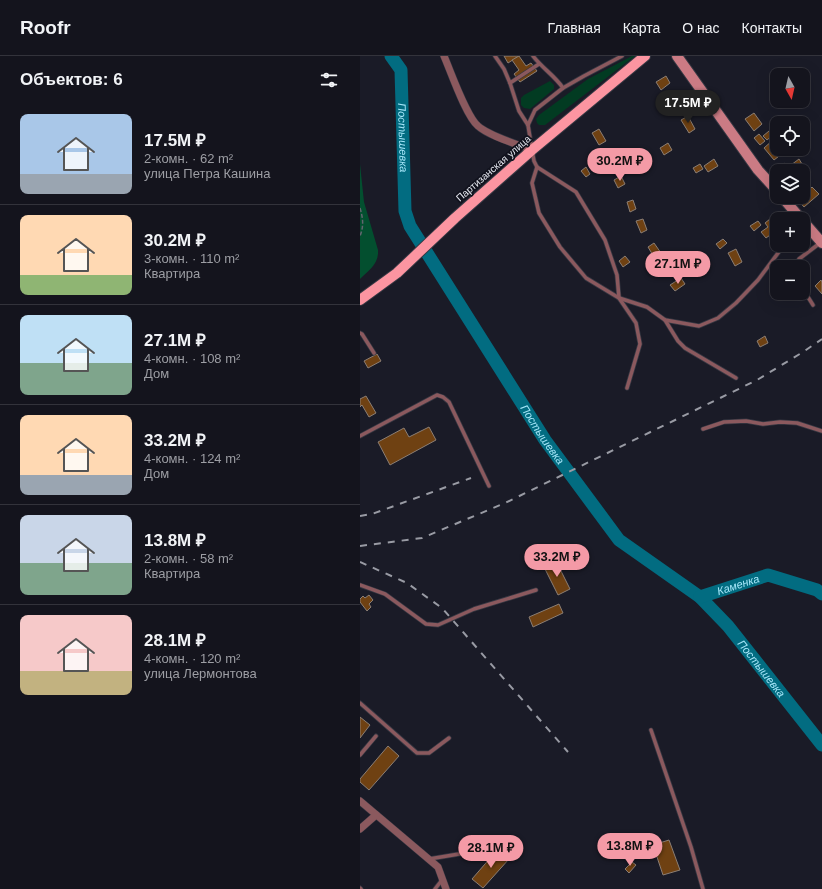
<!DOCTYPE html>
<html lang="ru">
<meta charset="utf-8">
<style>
:root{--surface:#14141d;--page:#1d1d26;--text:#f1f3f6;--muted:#9d9ea4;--line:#33333b;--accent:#f49aa6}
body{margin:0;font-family:Helvetica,sans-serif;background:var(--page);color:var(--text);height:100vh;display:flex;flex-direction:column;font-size:15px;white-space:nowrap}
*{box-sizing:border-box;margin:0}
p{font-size:13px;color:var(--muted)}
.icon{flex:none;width:22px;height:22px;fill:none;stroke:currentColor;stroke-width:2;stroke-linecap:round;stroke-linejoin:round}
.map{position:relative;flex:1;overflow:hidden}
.details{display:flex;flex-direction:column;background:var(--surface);width:360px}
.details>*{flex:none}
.needle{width:26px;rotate:172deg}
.tools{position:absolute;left:410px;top:12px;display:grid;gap:8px}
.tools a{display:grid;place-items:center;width:40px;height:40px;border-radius:8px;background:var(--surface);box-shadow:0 4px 16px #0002,0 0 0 1px var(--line);font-size:20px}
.price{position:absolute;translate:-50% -34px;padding:0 9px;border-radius:14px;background:var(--accent);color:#111;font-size:13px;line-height:26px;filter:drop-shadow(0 1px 2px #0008)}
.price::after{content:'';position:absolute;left:50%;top:24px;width:12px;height:9px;margin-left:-6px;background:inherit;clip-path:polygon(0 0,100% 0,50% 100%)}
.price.active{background:#222;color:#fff}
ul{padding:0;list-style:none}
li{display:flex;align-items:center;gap:12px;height:100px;padding:0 20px}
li+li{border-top:1px solid var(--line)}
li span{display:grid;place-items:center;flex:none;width:112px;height:80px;border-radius:8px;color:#555}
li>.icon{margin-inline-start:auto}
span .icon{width:48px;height:48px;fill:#fffc;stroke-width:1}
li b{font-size:17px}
h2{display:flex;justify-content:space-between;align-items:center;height:48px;padding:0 20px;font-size:17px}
header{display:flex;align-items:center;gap:24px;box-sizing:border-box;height:56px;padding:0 20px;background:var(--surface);border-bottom:1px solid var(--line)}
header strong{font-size:19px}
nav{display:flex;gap:22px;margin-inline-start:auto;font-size:14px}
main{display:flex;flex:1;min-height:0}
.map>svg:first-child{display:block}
.green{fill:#023b22}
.forest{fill:#034f2f}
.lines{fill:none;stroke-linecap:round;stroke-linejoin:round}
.river{stroke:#026c81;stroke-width:13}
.building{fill:#6f4112;stroke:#8b7e74}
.service-casing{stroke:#373843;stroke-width:5}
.minor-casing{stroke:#373843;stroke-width:8}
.secondary-casing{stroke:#373843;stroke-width:12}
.primary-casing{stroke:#373843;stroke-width:12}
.path{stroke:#63656f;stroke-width:1.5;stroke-dasharray:4 2;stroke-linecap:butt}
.service{stroke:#8b595e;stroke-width:3.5}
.minor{stroke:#8b595e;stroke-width:7}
.secondary{stroke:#cb7b84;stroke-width:10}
.primary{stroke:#fc95a1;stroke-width:10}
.rail{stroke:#999ba4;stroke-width:2;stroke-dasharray:7 7;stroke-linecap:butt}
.labels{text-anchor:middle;stroke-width:3.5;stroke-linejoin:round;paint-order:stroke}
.street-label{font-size:10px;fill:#e7e9f1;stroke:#11121d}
.water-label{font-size:11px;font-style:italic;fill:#a6e7fa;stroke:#11121d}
</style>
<header>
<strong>Roofr</strong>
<nav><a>Главная</a><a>Карта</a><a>О нас</a><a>Контакты</a></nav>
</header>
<main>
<section class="details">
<h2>Объектов: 6<svg class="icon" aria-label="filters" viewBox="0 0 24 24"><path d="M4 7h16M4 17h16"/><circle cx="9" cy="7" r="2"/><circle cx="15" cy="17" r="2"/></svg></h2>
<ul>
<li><span style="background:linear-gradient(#a9c7e8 75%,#9aa5b1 0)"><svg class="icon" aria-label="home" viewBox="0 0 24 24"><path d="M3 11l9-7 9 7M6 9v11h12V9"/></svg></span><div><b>17.5M ₽</b><p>2-комн. · 62 m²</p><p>улица Петра Кашина</p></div></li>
<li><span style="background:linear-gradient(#ffd9b3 75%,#8fb573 0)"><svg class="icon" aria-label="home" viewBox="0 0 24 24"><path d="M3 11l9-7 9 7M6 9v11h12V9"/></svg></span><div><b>30.2M ₽</b><p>3-комн. · 110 m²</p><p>Квартира</p></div></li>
<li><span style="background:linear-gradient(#bfe0f5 60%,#7fa58c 0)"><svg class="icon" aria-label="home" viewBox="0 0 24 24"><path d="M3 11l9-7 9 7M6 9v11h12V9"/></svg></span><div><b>27.1M ₽</b><p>4-комн. · 108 m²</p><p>Дом</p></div></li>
<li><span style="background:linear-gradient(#ffd9b3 75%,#9aa5b1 0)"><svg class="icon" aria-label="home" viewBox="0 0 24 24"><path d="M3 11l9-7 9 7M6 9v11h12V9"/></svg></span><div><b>33.2M ₽</b><p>4-комн. · 124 m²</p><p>Дом</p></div></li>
<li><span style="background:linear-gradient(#c9d6e8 60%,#7fa58c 0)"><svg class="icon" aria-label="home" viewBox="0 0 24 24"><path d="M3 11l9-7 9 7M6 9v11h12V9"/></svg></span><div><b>13.8M ₽</b><p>2-комн. · 58 m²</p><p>Квартира</p></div></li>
<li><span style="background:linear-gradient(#f6c9c9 70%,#c2b280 0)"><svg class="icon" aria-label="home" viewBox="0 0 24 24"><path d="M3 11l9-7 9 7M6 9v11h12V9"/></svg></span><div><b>28.1M ₽</b><p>4-комн. · 120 m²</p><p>улица Лермонтова</p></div></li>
</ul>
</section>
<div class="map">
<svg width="462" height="833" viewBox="0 0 462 833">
<rect width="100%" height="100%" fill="#1a1b27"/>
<g class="green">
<polygon points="272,0 275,0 185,69 179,69 177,67 176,63 179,59 228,23"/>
<polygon points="190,25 194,29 194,33 170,53 164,52 161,49 161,42 164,39"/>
</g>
<path class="forest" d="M0,108l4,38 14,48c1,14 -9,20 -18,29z"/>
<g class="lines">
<g class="river">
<path id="s1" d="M31,0l10,14 4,141 5,15 135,214 74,100 81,57 28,29 94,119"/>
<path id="s2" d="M340,541l68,-22 49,15 5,4"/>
</g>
</g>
<g class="building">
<polygon points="144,0 159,0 148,7"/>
<polygon points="159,0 166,10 171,7 177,15 160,26 154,18 159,14 152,4"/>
<polygon points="306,20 310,27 301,34 296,26"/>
<polygon points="394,57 402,68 394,75 385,63"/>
<polygon points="328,60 335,73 329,77 321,64"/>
<polygon points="239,73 246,85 239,89 232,77"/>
<polygon points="409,75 413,79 407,84 403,80"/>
<polygon points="399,78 405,85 400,89 394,82"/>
<polygon points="413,84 417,89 417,93 420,93 423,97 414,104 404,92"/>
<polygon points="308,87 312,94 304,99 300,92"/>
<polygon points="254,100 259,107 248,115 243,107"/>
<polygon points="354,103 358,110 348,116 344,110"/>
<polygon points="439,103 442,108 435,114 431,109"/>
<polygon points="425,107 432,115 419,115 418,113"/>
<polygon points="340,108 343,113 336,117 333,112"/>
<polygon points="226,111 230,118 226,121 221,115"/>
<polygon points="261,120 265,128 258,132 254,124"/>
<polygon points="443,125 450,133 452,131 459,138 444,151 438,144 443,141 444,139"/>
<polygon points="273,144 276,153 270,156 267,146"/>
<polygon points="283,163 287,174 281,177 276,165"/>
<polygon points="410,163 417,171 417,174 406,182 401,176 408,171 405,167"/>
<polygon points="398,165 401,169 394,175 390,170"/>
<polygon points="363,183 367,187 360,193 356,188"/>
<polygon points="294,187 301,197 294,201 288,191"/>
<polygon points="376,193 382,206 375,210 368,197"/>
<polygon points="265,200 270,206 263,211 259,205"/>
<polygon points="321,222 325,228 315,235 310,229"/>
<polygon points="461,224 462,226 462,238 455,230"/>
<polygon points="405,280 408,287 400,291 397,285"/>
<polygon points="17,298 21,305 8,312 4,305"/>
<polygon points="6,340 16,357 9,361 2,349 0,351 0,343"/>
<polygon points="69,371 76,384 30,409 18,386 44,372 49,381"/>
<polygon points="196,505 210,533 198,539 184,511"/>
<polygon points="9,539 13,544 9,548 11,551 7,555 0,546 0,543 3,540 5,542"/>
<polygon points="199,548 203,557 173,571 169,561"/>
<polygon points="0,661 10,669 0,682"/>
<polygon points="28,690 39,700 9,734 0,726 0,723"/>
<polygon points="309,784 320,814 303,819 293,789"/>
<polygon points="138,793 149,803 123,832 112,823"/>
<polygon points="272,806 276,809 269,817 265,813"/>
</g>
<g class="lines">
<g class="service-casing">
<g id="service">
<polyline points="135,0 144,13 150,27 159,55 168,69 172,94 174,105 177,111 216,136 245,184 257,219 259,242 276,267 280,288 267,332"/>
<polyline points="150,27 179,8"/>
<polyline points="203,32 224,20 262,0"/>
<path d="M168,69l7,-15 28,-22c-8,-12 -21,-20 -30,-32"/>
<polyline points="177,111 172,127 179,157 200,191 226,222 259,242 287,251 305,264 339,270 358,262 376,247 398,224 424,189"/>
<polyline points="435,211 439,203 460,187"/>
<polyline points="443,233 453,249"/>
<polyline points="305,264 318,285 325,292 376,322"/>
<polyline points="0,277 2,278 14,297"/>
<polyline points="343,373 364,366 386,365 403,368 420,366 437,367 462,375"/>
<polyline points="0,380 77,339 83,341 89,346 129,430"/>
<polyline points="0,529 25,538 66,568 78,569 114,553 176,534"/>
<polyline points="0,647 57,697 69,697 89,682"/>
<polyline points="291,674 331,791 343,833"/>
<polyline points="0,699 16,680"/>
<polyline points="69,803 129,793"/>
<polyline points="0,832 1,833"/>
<polyline points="75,833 82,824"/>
</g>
</g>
<g class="minor-casing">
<g id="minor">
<path d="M84,0c7,16 22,60 34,70 11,10 39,18 54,24"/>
<polyline points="0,745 78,811 86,833"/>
<polyline points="0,773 16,759"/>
</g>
</g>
<g class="secondary-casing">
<g id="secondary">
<polyline points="317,0 398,114 417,135"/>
<polyline points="422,141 441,163"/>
<polyline points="443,165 462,187"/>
</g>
</g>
<g class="primary-casing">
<polyline id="primary" points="0,244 37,217 95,162 172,94 285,0"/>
</g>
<path class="path" d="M0,152c3,10 4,18 0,28"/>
<use href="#service" class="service"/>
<use href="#minor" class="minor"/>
<use href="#secondary" class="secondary"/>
<use href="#primary" class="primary"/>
<g class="rail">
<polyline points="0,460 12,458 111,422"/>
<polyline points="0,490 62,482 145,447 397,324 443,296 462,283"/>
<polyline points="0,506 47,527 82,552 208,696"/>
</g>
</g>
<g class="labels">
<g class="street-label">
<text transform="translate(133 112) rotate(-41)" y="4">Партизанская улица</text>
</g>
<g class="water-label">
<text dy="4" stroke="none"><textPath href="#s1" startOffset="85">Постышевка</textPath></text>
<text dy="4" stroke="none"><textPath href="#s1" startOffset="421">Постышевка</textPath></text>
<text dy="4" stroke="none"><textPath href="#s2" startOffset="40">Каменка</textPath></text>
<text dy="4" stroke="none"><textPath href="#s1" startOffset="745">Постышевка</textPath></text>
</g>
</g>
</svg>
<div class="tools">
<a><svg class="needle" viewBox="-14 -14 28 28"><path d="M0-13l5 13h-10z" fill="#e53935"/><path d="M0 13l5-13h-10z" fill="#9d9ea4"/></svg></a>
<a><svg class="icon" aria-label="locate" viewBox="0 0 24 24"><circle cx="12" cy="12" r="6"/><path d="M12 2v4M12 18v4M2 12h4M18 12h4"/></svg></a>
<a><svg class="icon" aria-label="layers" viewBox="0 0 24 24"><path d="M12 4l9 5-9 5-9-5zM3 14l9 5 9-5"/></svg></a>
<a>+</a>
<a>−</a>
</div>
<b class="price active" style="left:328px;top:68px">17.5M ₽</b>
<b class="price" style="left:260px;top:126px">30.2M ₽</b>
<b class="price" style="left:318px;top:229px">27.1M ₽</b>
<b class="price" style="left:197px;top:522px">33.2M ₽</b>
<b class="price" style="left:270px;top:811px">13.8M ₽</b>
<b class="price" style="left:131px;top:813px">28.1M ₽</b>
</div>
</main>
